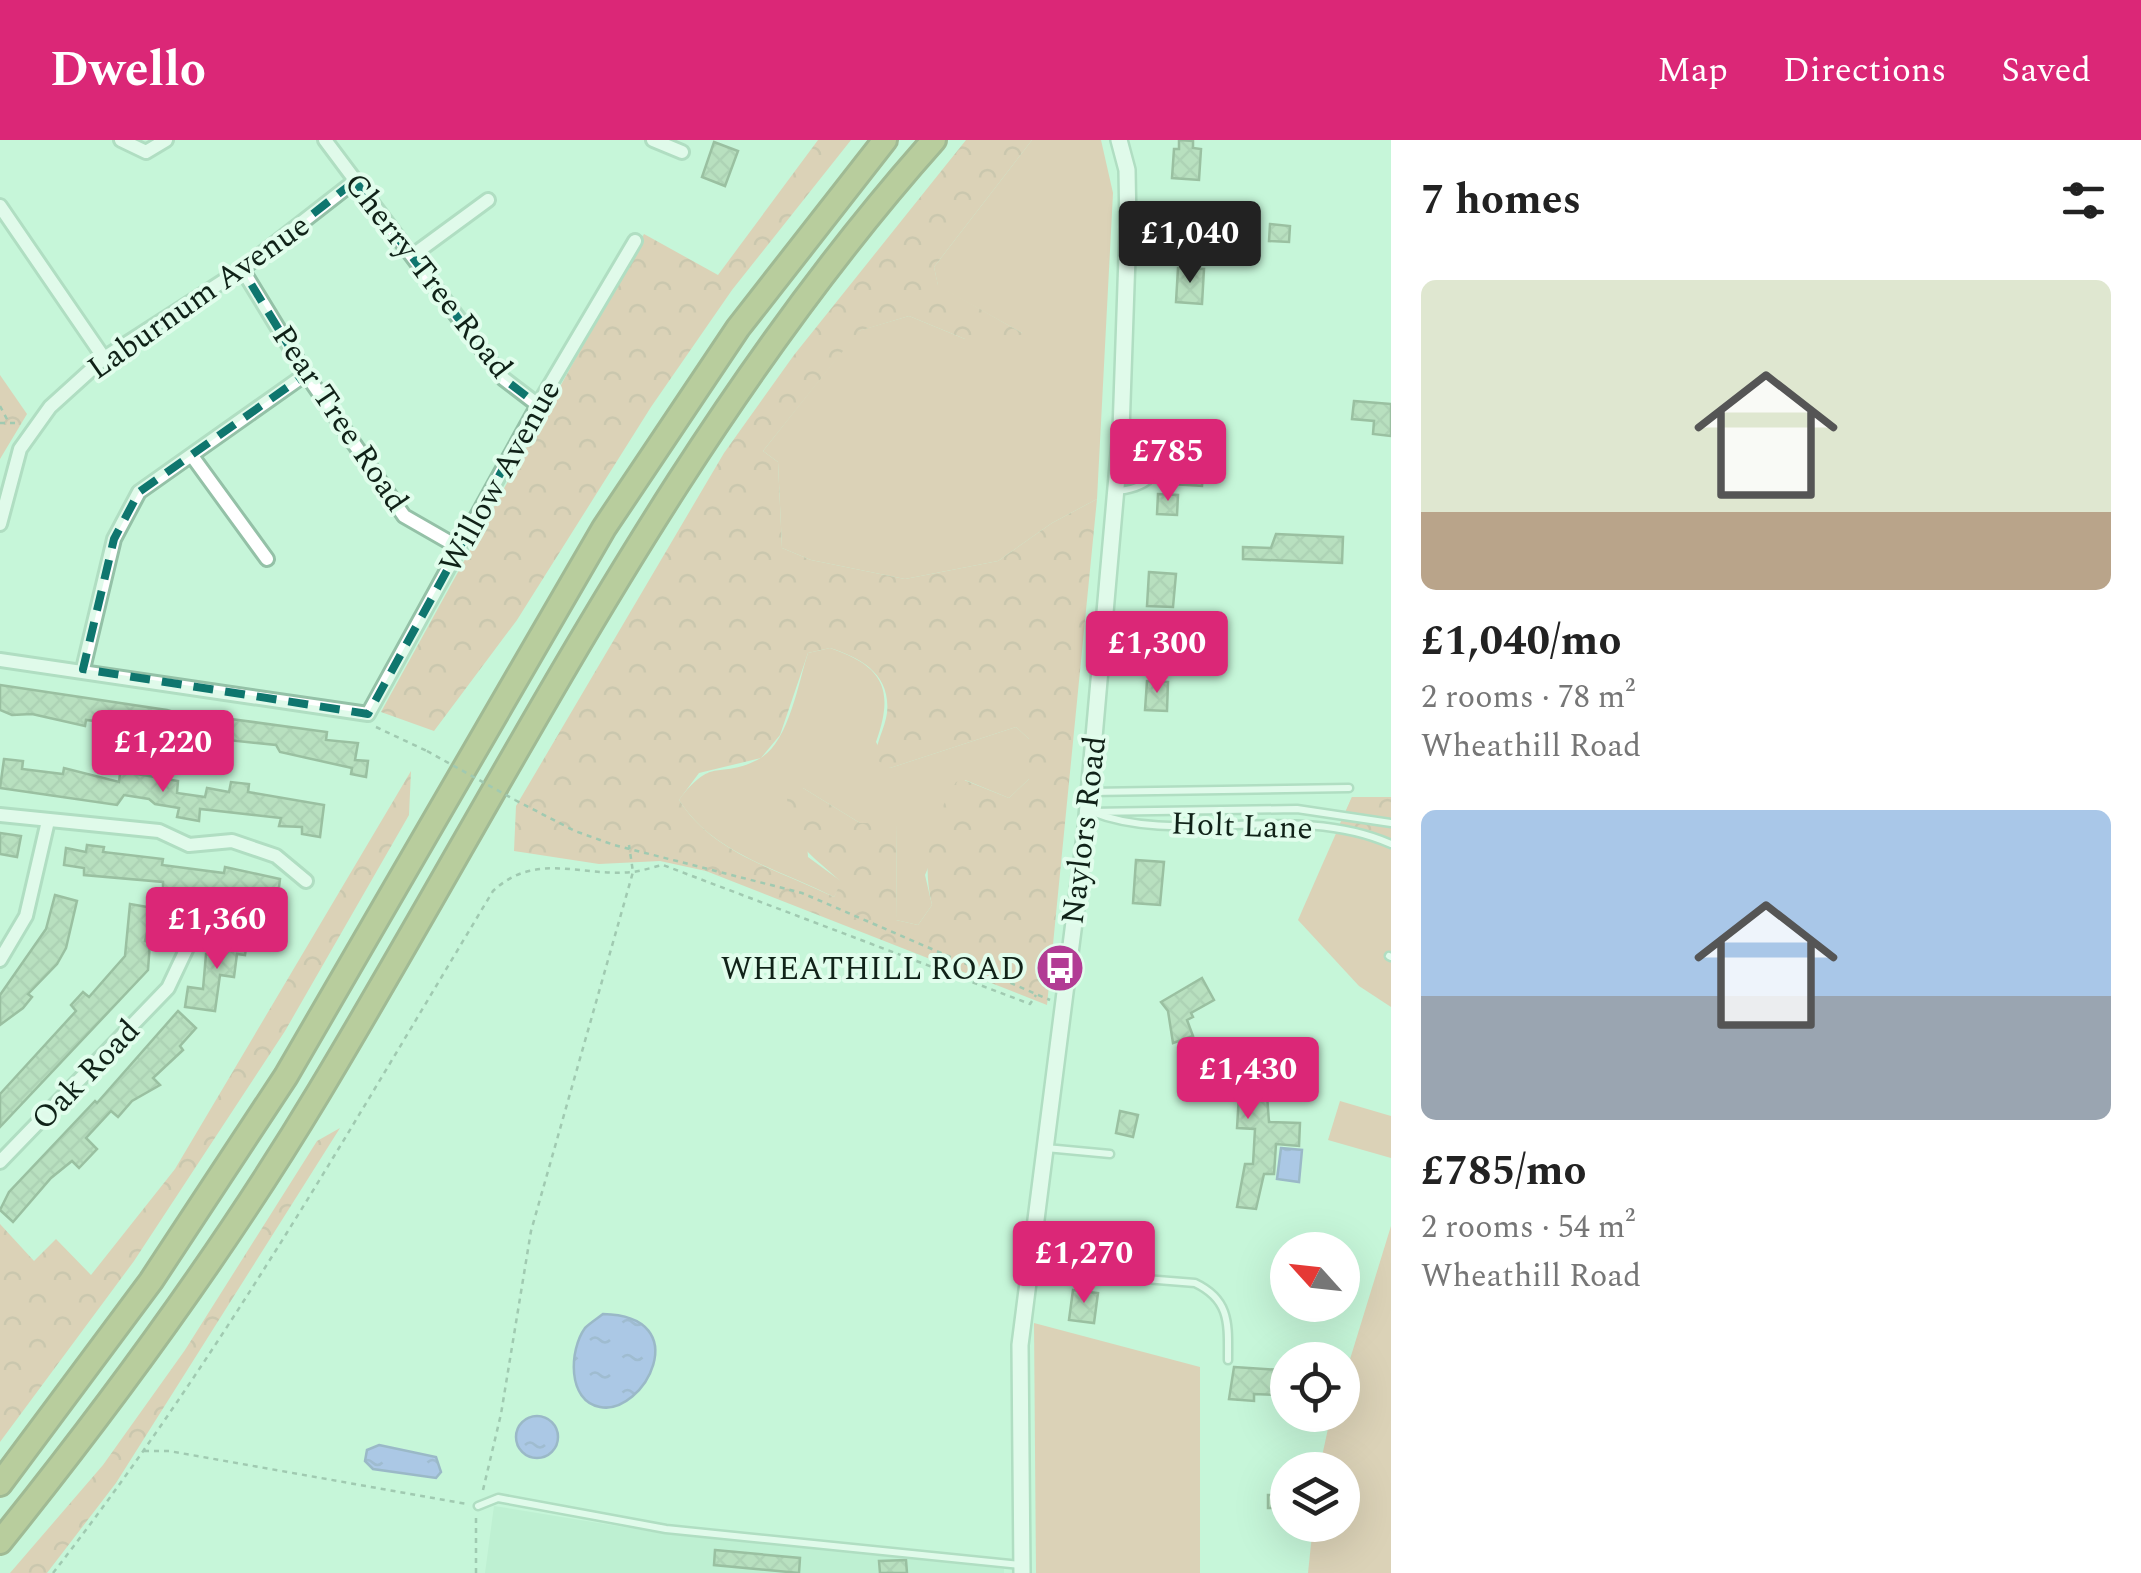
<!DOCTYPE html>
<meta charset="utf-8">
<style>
:root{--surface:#fff;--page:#f6f6f6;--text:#222;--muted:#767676;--accent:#db2777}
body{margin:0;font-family:Spectral,serif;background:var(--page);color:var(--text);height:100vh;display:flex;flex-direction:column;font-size:38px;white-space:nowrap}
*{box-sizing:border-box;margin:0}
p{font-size:32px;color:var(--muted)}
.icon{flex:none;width:55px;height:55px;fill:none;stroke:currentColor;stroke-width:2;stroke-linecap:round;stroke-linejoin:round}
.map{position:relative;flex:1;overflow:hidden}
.side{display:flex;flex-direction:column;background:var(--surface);width:750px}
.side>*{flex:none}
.needle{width:65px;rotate:297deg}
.tools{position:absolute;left:1270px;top:1092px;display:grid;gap:20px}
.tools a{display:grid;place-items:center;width:90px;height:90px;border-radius:50%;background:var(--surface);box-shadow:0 10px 40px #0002;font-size:50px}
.price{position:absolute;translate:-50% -85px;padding:0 22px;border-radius:10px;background:var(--accent);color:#fff;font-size:32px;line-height:65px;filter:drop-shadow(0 2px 5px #0008)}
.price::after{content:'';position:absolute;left:50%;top:60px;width:30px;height:22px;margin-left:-15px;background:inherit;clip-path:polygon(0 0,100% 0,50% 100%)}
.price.current{background:#222;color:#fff}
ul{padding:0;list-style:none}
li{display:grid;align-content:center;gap:20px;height:530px;padding:0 30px}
li span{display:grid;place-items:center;height:310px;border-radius:15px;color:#555}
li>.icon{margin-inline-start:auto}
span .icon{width:180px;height:180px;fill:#fffc;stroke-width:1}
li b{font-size:42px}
h2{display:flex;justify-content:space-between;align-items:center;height:120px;padding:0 30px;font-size:42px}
header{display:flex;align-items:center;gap:60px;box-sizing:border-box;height:140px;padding:0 50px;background:var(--accent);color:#fff}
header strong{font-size:48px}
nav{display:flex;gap:55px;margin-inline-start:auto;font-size:35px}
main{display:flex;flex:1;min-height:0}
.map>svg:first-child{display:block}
.built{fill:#b3e9ca}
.green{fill:#f3a78e}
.forest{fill:url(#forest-crowns);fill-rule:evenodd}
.water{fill:url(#water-ripples);stroke:#656fb2;stroke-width:2.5}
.building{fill:url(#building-cross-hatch);stroke:#647f5d;stroke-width:2.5}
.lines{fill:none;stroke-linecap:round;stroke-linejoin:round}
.service-casing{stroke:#94c1a7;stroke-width:11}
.minor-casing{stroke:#94c1a7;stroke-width:18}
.tertiary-casing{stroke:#94c1a7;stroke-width:20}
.motorway-casing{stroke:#727140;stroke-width:28}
.path{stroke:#729480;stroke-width:2.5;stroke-dasharray:5 5;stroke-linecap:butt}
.service{stroke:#fff;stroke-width:6}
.minor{stroke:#fff;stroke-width:12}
.tertiary{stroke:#fff;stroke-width:15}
.motorway{stroke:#a79b56;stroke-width:22}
.path-bridge{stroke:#729480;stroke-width:2.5;stroke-dasharray:5 5;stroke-linecap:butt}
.marked{fill:none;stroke:#0f766e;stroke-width:8;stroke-dasharray:20 12;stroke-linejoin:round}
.labels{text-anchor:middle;stroke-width:8;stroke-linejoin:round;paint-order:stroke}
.street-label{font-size:32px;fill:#102218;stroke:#e1fdec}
.poi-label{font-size:32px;fill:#102218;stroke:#e1fdec;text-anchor:end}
</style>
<header>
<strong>Dwello</strong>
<nav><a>Map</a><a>Directions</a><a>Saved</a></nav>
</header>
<main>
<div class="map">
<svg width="1391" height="1433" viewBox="0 0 1391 1433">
<defs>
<pattern id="forest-crowns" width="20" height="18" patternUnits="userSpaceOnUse" patternTransform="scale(2.5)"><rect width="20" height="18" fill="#f3a78e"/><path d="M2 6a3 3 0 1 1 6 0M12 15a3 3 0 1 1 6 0" fill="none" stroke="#cf8f7a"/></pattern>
<pattern id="water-ripples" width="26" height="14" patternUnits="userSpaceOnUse" patternTransform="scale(2.5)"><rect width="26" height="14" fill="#8a90f4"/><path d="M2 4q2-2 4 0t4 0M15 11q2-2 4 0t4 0" fill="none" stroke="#6f75c5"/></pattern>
<pattern id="building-cross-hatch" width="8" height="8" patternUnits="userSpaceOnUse" patternTransform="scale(2.5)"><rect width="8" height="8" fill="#a7c5a0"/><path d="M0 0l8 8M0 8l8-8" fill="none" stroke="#8fa989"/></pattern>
</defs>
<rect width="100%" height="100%" fill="#c6f5d9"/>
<polygon class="built" points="494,1366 654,1392 980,1426 1004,1429 1004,1433 485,1433"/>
<g class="green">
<polygon points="1032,0 1101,0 1113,53 1097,359 1052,383 998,421 905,439 811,420 782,408 778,322 763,311 858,191 909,176 965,199 1022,193 938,146 934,127"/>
<path d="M830,508c53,18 65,41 46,94l14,26 126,-41 13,12v40l-20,19 -44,-18 -40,95 7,30 -14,20 -22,-5 1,-97h-37l-57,-35 5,69 34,25 -8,15c-55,-28 -121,-43 -155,-97 35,-46 38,-19 80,-41 30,-16 39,-76 49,-106z"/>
<polygon points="1352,657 1391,657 1391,867 1359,846 1298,780"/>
<polygon points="1340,961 1391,976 1391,1018 1328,1000"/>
<polygon points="1391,1086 1391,1433 1308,1433 1313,1385 1342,1385 1342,1330 1319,1330 1331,1275 1342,1275 1343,1242"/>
<polygon points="1034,1183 1200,1227 1200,1433 1036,1433"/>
</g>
<g class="forest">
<polygon points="818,0 851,0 732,150 651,267 517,480 434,591 381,572 644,94 718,135"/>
<path d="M966,0h66l-98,127 4,18 84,48 1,15 -19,2 -39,-11 -56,-23 -50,15 -96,120 15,11 4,86 29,12 94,19 93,-18 54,-38 45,-24 -50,506 -341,-134 -46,-10 -61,3 -85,-13 2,-45 208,-353 70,-98zM830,508c31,10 61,26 57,65 -2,15 -11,29 -12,46l15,9 126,-41 13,12v40l-20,19 -45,-18 -8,2c-25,42 -35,76 -24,123l-14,20 -22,-5 1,-97h-37l-57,-35 -16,10c1,47 24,55 54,84l-7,15c-55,-27 -121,-43 -155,-97l20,-27 62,-15 19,-23 28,-82z"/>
<polygon points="0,235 27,274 0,319"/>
<polygon points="411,631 409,675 285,891 134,1121 0,1302 0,1084 34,1121 56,1099 91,1135 175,1029"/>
<polygon points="1352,657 1391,657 1391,696 1339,686"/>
<polygon points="340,988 116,1343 47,1433 10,1433 103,1325 185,1210 317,1001"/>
</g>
<g class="water">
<polygon points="1281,1008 1302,1010 1299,1042 1277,1039"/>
<path d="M603,1174c94,2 41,102 -3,93 -33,-6 -31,-57 -15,-79 5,-5 13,-10 18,-14z"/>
<circle cx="537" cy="1297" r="21"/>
<polygon points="379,1305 436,1317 441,1332 436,1338 373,1329 365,1321 367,1310"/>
</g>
<g class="building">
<polygon points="1179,0 1193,1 1193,8 1201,9 1199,40 1172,38 1174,9 1179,9"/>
<polygon points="714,2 738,11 725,46 702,37"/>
<polygon points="1270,84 1290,86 1289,102 1269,101"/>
<polygon points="1178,128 1204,129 1202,164 1176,162"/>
<polygon points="1354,261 1391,264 1391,296 1373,294 1374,281 1352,279"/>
<polygon points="1175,300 1212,302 1210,319 1204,319 1202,346 1172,344"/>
<polygon points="1158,354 1178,355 1177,375 1157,374"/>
<polygon points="1276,394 1343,397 1342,423 1243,419 1243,407 1271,408"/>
<polygon points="1149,432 1176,434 1173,467 1147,466"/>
<polygon points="1147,541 1168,542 1167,571 1145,570"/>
<polygon points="0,545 167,570 222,586 222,579 231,579 327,592 326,600 358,603 355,620 368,621 366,637 351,634 352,628 280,612 276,605 219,599 217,615 180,608 182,600 163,598 165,589 86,580 85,586 32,574 12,575 0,570"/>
<polygon points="4,619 23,621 22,629 63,634 64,628 119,642 120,634 131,633 178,641 177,653 205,657 207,648 229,652 231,642 249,644 248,652 324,665 320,697 302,694 302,687 279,686 281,678 200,669 199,681 177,677 179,668 155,664 149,659 124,655 117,665 0,648"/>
<polygon points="0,693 21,696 17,717 0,714"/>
<polygon points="87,705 104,707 103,712 163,719 162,725 224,733 225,727 280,739 277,764 248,760 250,752 163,748 163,742 84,735 84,728 64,725 66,708 86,712"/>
<polygon points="1136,720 1164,722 1160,765 1133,763"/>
<polygon points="55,755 77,761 66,808 57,824 28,854 32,857 23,868 0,885 0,855 46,789"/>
<polygon points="130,764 153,768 145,801 150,802 148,830 0,987 0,954 76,871 71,865 83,852 89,857 125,816"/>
<polygon points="224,791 248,795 245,815 237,814 234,837 220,835 215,871 185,867 188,847 203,849 206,814 221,815"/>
<polygon points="1202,838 1214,860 1191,873 1193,877 1187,880 1193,896 1173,903 1168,871 1161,862"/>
<polygon points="178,871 196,888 180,906 183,910 153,938 160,945 132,961 118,977 111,971 86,998 97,1009 79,1028 72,1021 51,1038 13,1082 0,1070 9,1052 95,961 97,963"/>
<polygon points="1198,917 1242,919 1241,937 1249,937 1248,954 1267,955 1269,982 1300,983 1299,1006 1276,1004 1274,1034 1264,1034 1256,1069 1237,1067 1245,1024 1253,1024 1255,989 1237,988 1239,955 1196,953"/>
<polygon points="1120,971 1138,975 1133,997 1116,993"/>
<polygon points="1073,1150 1098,1153 1094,1183 1069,1180"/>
<polygon points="1234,1227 1280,1230 1278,1255 1254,1254 1254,1261 1229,1259"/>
<rect x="1268" y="1355" width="15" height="13"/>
<polygon points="715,1410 800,1418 799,1433 714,1425"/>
<polygon points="906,1420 907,1433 880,1433 879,1421"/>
</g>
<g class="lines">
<g class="service-casing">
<g id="service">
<path d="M1115,351c28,-1 57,-18 36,-49l-29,-11"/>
<polyline points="1090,652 1349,648"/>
<polyline points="1089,672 1297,669 1391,683"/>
<path d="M1092,672c87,35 203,-11 299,32"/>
<polyline points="1389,816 1391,817"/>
<polyline points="1046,1008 1110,1014"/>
<path d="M1033,1130l162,13c36,17 33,42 33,77"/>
<polyline points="478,1366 498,1358 666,1389 1020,1425"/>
</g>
</g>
<g class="minor-casing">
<g id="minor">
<polyline points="121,0 146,12 166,0"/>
<polyline points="325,0 504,239 538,265"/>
<polyline points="653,0 682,12"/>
<polyline points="0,66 104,218"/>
<polyline points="413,115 488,60"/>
<polyline points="242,129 306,234 404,376 458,407"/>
<polyline points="192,316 267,419"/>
<polyline points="0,384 20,309 50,267 104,218 242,129 355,41"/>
<polyline points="0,520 368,574 538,265 635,101"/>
<polyline points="83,529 114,399 139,352 306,234"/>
<polyline points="0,675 159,691 189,705 232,701 276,716 306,741"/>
<polyline points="0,820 26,776 48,681"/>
<polyline points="0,1022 168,848 195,791"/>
</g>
</g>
<g class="tertiary-casing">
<polyline id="tertiary" points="1022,1433 1020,1205 1086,688 1121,291 1128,87 1127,30 1119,0"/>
</g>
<g class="motorway-casing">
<g id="motorway">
<polyline points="0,1344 151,1141 286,936 604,388 738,188 885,0"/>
<path d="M0,1402c115,-143 224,-292 319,-450 195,-324 361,-667 615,-952"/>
</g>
</g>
<g class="path">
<polyline points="0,266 9,283"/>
<polyline points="0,283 19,283"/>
<polyline points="376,587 427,611"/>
<polyline points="515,660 575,691 614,705 802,753 1050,860"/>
<polyline points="144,1311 169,1311 467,1364"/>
<polyline points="483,1350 501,1274 531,1091 633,732 629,705"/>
<path d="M53,1433c166,-213 301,-451 440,-682 43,-40 88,-14 139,-19 10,-1 21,-5 31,-7l367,139 6,-9"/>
<polyline points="476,1433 476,1377"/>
</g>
<use href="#service" class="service"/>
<use href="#minor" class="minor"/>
<use href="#tertiary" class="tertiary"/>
<use href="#motorway" class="motorway"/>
<polyline class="path-bridge" points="427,611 515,660"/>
</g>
<path d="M0 0H1391V1433H0ZM355,41l149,198 34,26 -170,309 -285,-45 31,-130 25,-47 167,-118 -64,-105z" fill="#c6f5d9" fill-opacity=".55" fill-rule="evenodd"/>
<path class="marked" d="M355,41l149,198 34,26 -170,309 -285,-45 31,-130 25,-47 167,-118 -64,-105z"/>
<defs>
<g id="bus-disc" transform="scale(2.5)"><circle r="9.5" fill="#b23c94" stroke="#e1fdec"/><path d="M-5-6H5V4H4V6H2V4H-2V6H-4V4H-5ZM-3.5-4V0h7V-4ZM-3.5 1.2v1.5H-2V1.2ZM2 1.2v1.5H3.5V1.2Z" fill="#fff"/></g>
</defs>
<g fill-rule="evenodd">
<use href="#bus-disc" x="1060" y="828"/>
</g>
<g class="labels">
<g class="street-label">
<text transform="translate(429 135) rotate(52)" y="11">Cherry Tree Road</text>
<text transform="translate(198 156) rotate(-35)" y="11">Laburnum Avenue</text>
<text transform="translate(341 278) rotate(56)" y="11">Pear Tree Road</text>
<text transform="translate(499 336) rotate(-61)" y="11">Willow Avenue</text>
<text transform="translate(1242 685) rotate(2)" y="11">Holt Lane</text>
<text transform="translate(1083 690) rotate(-83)" y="11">Naylors Road</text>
<text transform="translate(85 934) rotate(-46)" y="11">Oak Road</text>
</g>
<g class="poi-label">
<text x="1025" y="839">WHEATHILL ROAD</text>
</g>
</g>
</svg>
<div class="tools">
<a><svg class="needle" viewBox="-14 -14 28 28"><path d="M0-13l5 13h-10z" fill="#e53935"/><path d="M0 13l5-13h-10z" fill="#767676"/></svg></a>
<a><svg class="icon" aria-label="locate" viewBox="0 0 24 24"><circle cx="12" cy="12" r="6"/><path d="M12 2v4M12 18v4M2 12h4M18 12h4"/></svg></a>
<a><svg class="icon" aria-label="layers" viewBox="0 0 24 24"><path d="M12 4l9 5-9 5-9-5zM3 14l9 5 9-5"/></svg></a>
</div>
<b class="price current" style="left:1190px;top:146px">£1,040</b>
<b class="price" style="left:1168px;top:364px">£785</b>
<b class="price" style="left:1157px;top:556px">£1,300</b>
<b class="price" style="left:163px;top:655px">£1,220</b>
<b class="price" style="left:217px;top:832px">£1,360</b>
<b class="price" style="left:1248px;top:982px">£1,430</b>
<b class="price" style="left:1084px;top:1166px">£1,270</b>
</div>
<section class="side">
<h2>7 homes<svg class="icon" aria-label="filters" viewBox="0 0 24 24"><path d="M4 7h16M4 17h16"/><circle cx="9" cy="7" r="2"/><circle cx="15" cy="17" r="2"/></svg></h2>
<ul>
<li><span style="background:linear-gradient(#dfe7d0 75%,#b9a48a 0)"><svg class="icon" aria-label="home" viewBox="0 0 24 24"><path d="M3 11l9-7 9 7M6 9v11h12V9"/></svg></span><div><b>£1,040/mo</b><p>2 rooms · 78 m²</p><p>Wheathill Road</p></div></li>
<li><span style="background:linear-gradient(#a9c7e8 60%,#9aa5b1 0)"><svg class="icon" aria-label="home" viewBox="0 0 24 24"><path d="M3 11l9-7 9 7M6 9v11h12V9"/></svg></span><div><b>£785/mo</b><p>2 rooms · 54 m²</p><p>Wheathill Road</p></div></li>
</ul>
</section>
</main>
